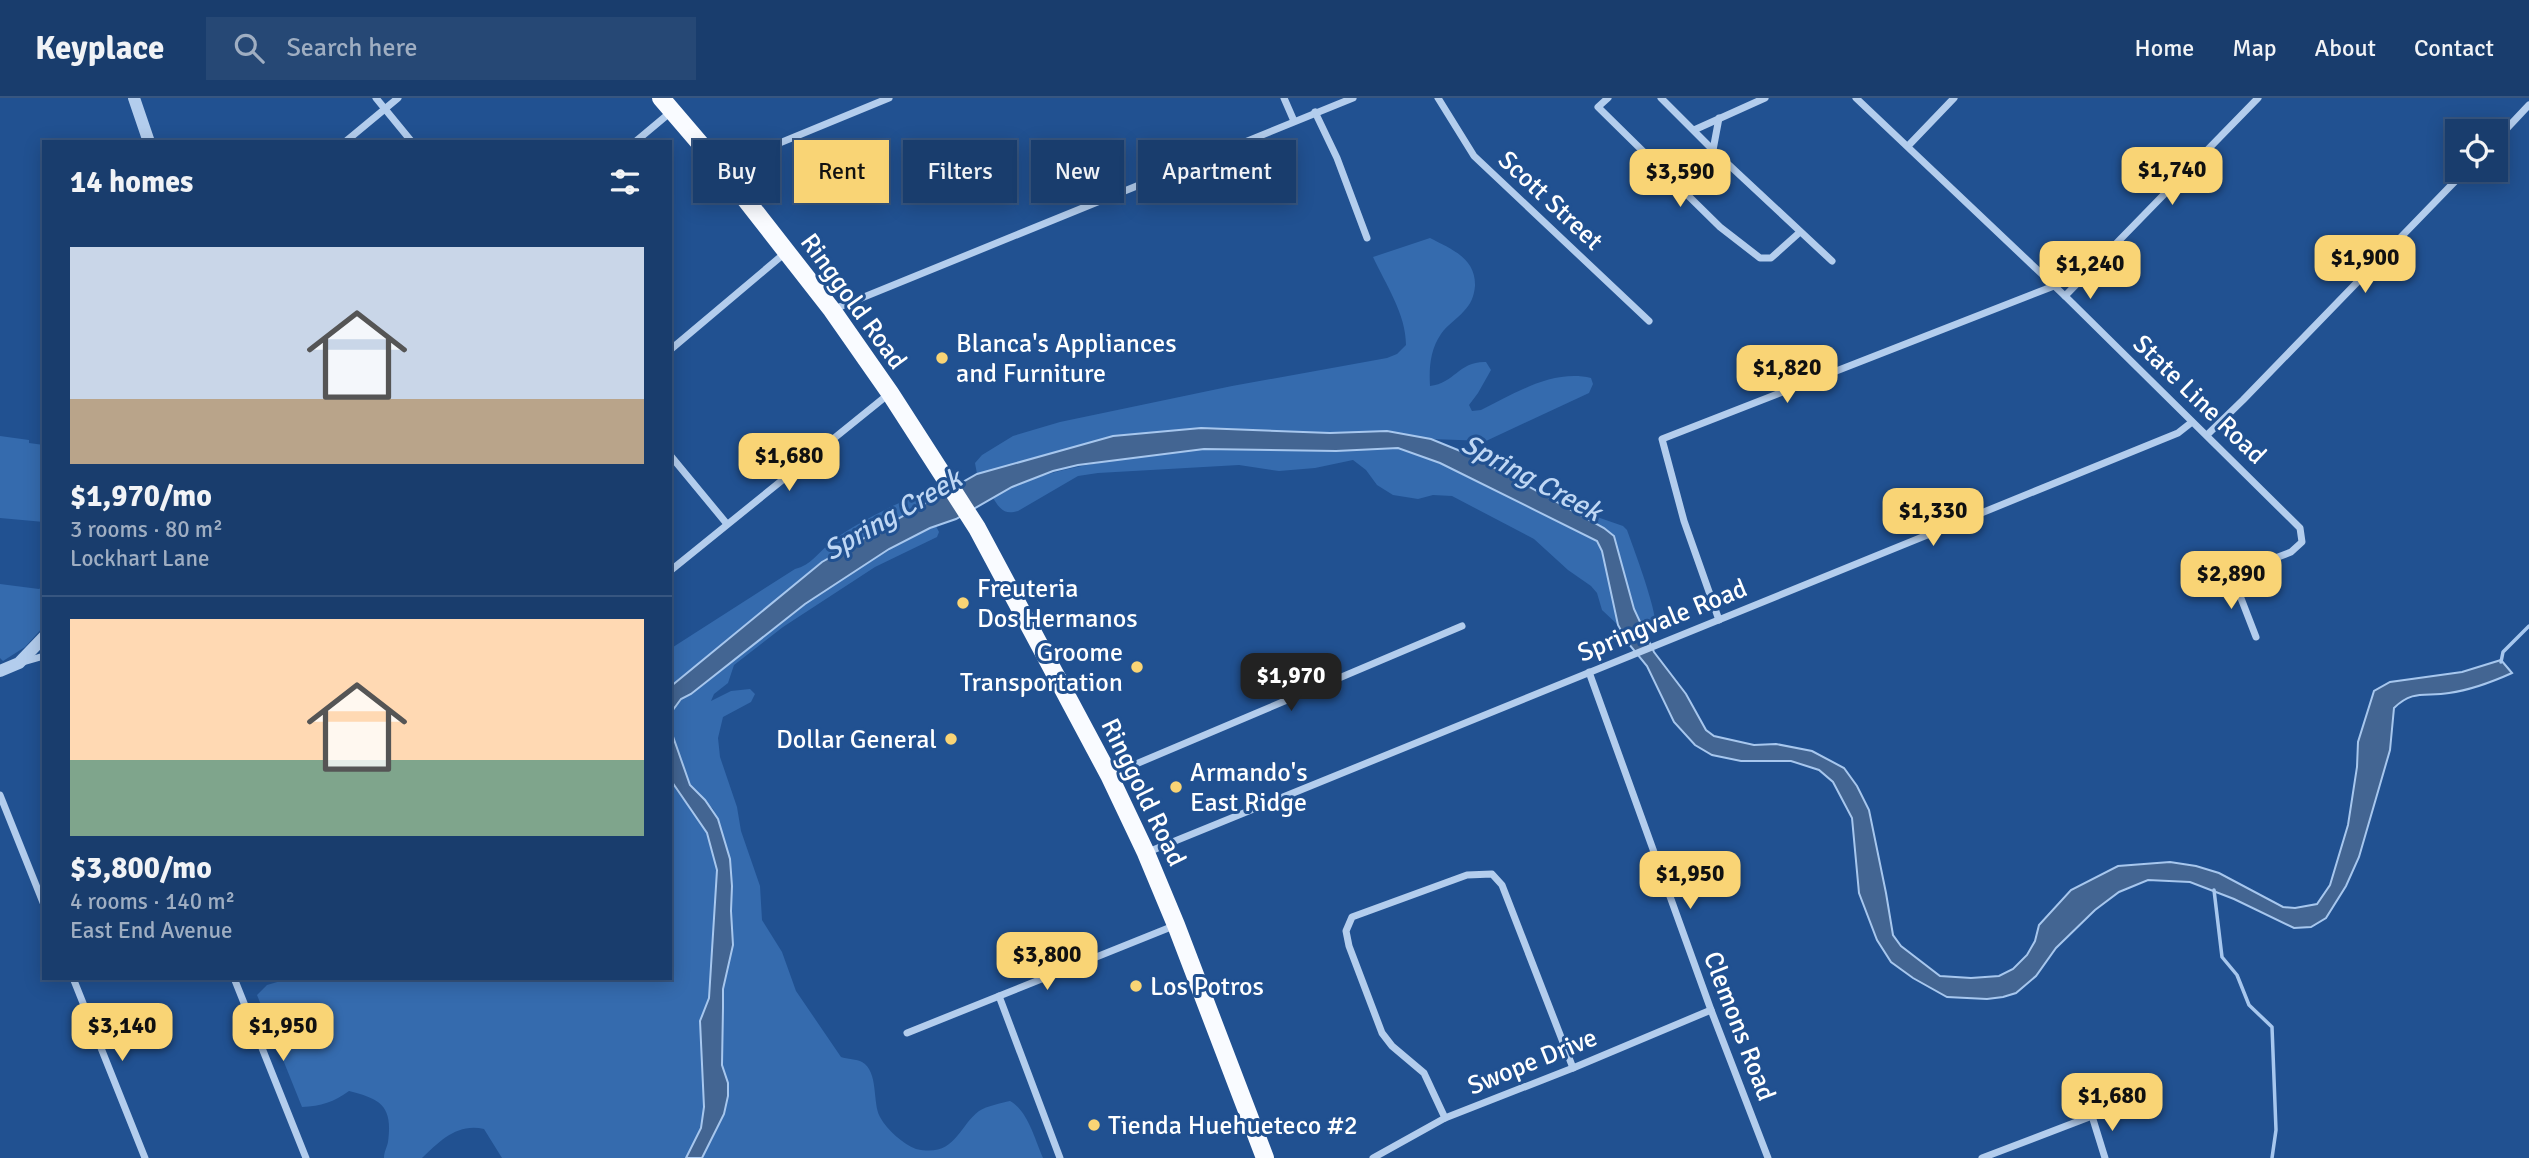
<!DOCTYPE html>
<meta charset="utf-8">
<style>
:root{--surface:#193d6d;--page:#264875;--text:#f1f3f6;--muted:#9faec2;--line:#375680;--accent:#f9d475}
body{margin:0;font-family:Signika,sans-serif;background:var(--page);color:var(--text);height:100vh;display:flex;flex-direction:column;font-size:26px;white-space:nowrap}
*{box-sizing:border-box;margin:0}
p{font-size:23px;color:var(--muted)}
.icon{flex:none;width:38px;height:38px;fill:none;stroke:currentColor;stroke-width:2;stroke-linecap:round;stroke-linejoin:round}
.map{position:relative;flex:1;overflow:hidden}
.sheet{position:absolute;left:42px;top:42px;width:630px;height:840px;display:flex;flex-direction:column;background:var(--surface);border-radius:0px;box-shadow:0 4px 18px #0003,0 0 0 2px var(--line)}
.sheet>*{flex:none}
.guide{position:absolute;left:693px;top:42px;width:665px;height:63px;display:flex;gap:14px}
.tools{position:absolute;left:2445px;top:21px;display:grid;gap:14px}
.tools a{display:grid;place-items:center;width:63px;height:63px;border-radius:0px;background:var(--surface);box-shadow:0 4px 18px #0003,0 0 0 2px var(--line);font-size:35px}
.price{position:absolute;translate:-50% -60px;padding:0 16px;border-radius:14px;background:var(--accent);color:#111;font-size:23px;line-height:46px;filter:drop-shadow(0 2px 4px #0008)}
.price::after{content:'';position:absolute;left:50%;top:42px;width:21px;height:16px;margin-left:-10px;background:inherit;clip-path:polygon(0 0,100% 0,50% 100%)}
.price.active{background:#222;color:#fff}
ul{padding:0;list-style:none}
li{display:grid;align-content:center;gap:14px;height:371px;padding:0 28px}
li+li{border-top:2px solid var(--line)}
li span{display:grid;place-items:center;height:217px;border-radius:0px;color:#555}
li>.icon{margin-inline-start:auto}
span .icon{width:126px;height:126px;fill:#fffc;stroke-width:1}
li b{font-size:30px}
h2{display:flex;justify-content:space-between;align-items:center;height:84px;padding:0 28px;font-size:30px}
.tag{padding:0 24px;border-radius:0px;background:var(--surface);box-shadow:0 4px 18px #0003,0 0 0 2px var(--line);font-size:24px;line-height:63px}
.tag.active{background:var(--accent);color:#111}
header{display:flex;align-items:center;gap:42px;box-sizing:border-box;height:98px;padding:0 35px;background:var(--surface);border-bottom:2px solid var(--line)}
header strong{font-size:33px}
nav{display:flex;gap:38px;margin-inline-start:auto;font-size:24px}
.search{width:490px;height:63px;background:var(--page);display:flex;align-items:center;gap:18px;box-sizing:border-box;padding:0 24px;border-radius:0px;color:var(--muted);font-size:26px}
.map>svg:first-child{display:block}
.green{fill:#356bae}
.water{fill:#436592;stroke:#a7c7ee;stroke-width:2}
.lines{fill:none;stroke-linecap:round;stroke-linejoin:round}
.stream{stroke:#a7c7ee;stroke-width:3.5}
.minor{stroke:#b3cded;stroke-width:7}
.tertiary{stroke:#b3cded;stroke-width:12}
.primary{stroke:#f9fbff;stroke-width:18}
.poi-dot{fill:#f9d475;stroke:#215191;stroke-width:2.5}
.labels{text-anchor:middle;stroke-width:6;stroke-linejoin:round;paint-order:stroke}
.street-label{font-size:26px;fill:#fff;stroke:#215191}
.poi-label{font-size:26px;fill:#fff;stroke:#215191;text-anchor:start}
.water-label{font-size:28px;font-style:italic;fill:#bfd7f4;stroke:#215191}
</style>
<header>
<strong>Keyplace</strong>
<div class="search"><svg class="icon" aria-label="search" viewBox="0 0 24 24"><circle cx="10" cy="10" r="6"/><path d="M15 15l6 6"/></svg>Search here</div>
<nav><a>Home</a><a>Map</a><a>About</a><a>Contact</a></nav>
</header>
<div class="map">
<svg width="2529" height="1060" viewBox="0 0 2529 1060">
<rect width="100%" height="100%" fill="#215191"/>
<g class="green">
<path d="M1430,140c21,11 46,20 45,48 -1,10 -4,18 -11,25 -7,8 -17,14 -23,23 -11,16 -12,34 -11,52 25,-3 29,-25 56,-24l5,8 -13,23 -9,12 3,6 9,-1c33,-16 71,-41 110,-32l2,6 -4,9 -103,48 -55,-2 -44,-8 -57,2 -129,-5 -88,8 -136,38 -2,-11 7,-8 31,-19 47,-14 172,-36 155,-28 10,-4 9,-9c0,-31 -20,-60 -33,-88z"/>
<polygon points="0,338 29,342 29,345 44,347 44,424 0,420"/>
<path d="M1398,350l42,15 157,78 5,10 16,74 -16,-15 -5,-17 -6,-7 -23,-16 -34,-31 -82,-43 -19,-1 -15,4 -25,-4 -16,-10 -11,-15 -13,-10 -38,8 -36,3 -40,-6 -141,8 -20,3 -60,35c-14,4 -18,-2 -25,-13 41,-24 85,-33 132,-39 26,-4 53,-9 80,-10 64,-3 129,3 193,-1z"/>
<path d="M918,397l4,9 -100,58 -152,125v-38l125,-80c16,-4 23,-16 35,-26 19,-16 64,-39 88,-48z"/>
<path d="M1558,398l42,22 23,8 4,4c5,14 34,90 28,100 -2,3 -6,4 -9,6l-12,-27 -12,-45 -18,-36 -49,-28z"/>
<path d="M936,428l3,6 -2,5 -62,30 -92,60 -49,38 -6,18 -14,11 -3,7 20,-10 19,-2 5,5 -4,8 -28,15 -5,21 2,19 17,50 4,24 19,55 2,34 20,32 14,39 45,66c6,2 16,2 21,5 17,10 10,40 18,55 7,13 23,27 36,32 39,9 42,-22 63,-38 8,-5 22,-8 31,-10 18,10 25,39 33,57h-341l22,-44 4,-18v-13l-6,-18 1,-57v-19l10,-44 -2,-34 1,-19 -2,-33 -9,-31 -8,-19 -23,-24 -20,-57 1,-17 10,-12 10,-5 114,-90 84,-55z"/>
<polygon points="0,486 39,491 44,488 44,528 25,549 3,563 0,560"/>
<path d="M670,681l37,54 10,37 -8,128 -9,23 4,86 -3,21 -15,30h-184l-18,-29c-27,-6 -44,12 -62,29h-38c0,-6 3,-11 4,-16 5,-37 -8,-43 -39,-51 -15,11 -28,15 -47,16l-45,-112 10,-10 24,-7h379z"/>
</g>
<g class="water">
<path d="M1201,330l129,5 57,-2 44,8 44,18 129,71 10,8 20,73 20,43 32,42 20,36 8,6 40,9 22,-1 36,7 32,17 13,18 12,24 17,83 7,42 8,11 39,30 31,2 28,-2 14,-7 14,-14 8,-14 4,-16 32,-35 47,-24 52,-4 26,4 23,7 64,34 12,1 22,-4 13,-19 18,-60 9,-58 1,-25 16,-51 16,-9 72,-10 39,-12 11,13c-20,9 -41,17 -63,20 -23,4 -36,-4 -55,15l-4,42 -31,107 -13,29 -20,32 -15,9 -17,1 -60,-29 -44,-17 -42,-2 -29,12 -24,18 -39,38 -20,28 -20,17 -13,4 -16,2 -40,-2 -34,-19 -22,-16 -14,-22 -18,-47 -7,-75 -19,-36 -14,-12 -28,-9h-50l-29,-6 -17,-10 -21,-23 -27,-56 -19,-23 -10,-18 -16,-74 -5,-10 -157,-78 -42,-15 -62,3 -132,-2 -126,16 -25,6 -41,16 -56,32 -26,9 -41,21 -84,55 -114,90 -10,5 -11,15v-27l152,-125 155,-88 136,-38z"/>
<polygon points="670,630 690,687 705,702 718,721 730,761 732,788 731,813 733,847 723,891 723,910 722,967 728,985 728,998 724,1016 702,1060 686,1060 701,1030 704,1009 700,923 709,900 717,772 707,735 670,681"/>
</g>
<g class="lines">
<g class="stream">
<polyline points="2501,564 2503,554 2529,528"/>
<polyline points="2214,792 2222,859 2237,877 2249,907 2272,929 2276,1032 2272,1060"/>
</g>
<g class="minor">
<polyline points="376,0 412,44"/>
<polyline points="1284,0 1294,23"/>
<polyline points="1438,0 1474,58 1649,223"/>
<polyline points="1608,0 1598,9 1720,129 1760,160 1771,160 1800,134"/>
<polyline points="1661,0 1713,52 1832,163"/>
<polyline points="1856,0 2065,198 2300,430 2302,444 2291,454 2191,492"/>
<polyline points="1315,14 1337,60 1367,140"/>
<polyline points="1694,32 1765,0"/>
<polyline points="2496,42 2529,7"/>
<polyline points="345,44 398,0"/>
<polyline points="635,44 672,13"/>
<polyline points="1908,48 1954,0"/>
<polyline points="1713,52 1719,20"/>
<polyline points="721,69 889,0"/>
<polyline points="2065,198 2258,0"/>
<polyline points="832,212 1353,0"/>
<polyline points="670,252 785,155"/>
<polyline points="2207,337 2243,302 2466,72"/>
<polyline points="670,357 727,426"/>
<polyline points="670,473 890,295"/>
<polyline points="2232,477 2256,539"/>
<polyline points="1719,522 1684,423 1662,341 2054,188"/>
<polyline points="23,564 44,558"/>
<polyline points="1589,574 1711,912 1768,1060"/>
<polyline points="1110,677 1462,528"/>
<polyline points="0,697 44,807"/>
<polyline points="1148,754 2178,335 2192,324"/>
<polyline points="73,880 145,1060"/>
<polyline points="234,880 306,1060"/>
<polyline points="999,898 1060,1060"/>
<polyline points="907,935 1176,827"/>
<polyline points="2092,1018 2105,1060"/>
<polyline points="1445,1020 1424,975 1392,948 1382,935 1349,848 1346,833 1352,819 1467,777 1492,776 1502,787 1573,970"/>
<polyline points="1373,1060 1445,1020 1573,970 1711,912"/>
<polyline points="1982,1060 2092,1018 2139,997"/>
</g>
<g class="tertiary">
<polyline points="134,0 149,44"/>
<polyline points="0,573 19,565 44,539"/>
</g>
<polyline class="primary" points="661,0 721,70 832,212 890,295 977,430 1109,677 1146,755 1176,827 1265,1060"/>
</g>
<g class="poi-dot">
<circle cx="942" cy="260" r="7"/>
<circle cx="963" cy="505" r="7"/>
<circle cx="1137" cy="569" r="7"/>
<circle cx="951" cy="641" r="7"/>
<circle cx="1176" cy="689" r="7"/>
<circle cx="1136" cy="888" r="7"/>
<circle cx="1094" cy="1027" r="7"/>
</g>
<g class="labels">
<g class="street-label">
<text transform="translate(1551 102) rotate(43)" y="9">Scott Street</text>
<text transform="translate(854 203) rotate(54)" y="9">Ringgold Road</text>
<text transform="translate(2200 301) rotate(44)" y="9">State Line Road</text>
<text transform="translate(1662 522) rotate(-22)" y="9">Springvale Road</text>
<text transform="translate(1144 694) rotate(64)" y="9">Ringgold Road</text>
<text transform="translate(1740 928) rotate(69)" y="9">Clemons Road</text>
<text transform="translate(1532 963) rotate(-22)" y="9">Swope Drive</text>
</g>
<g class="poi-label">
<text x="956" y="254">Blanca's Appliances<tspan x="956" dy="30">and Furniture</tspan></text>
<text x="977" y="499">Freuteria<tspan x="977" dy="30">Dos Hermanos</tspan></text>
<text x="1123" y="563" text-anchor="end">Groome<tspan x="1123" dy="30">Transportation</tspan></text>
<text x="937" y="650" text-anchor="end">Dollar General</text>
<text x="1190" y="683">Armando's<tspan x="1190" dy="30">East Ridge</tspan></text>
<text x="1150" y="897">Los Potros</text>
<text x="1108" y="1036">Tienda Huehueteco #2</text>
</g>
<g class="water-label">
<text transform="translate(1532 379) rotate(28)" y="10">Spring Creek</text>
<text transform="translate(892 416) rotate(-30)" y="10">Spring Creek</text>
</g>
</g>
</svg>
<div class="tools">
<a><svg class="icon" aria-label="locate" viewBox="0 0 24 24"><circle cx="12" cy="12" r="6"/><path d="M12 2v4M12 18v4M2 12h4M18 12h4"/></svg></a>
</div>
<b class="price" style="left:2172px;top:109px">$1,740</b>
<b class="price" style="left:1680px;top:111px">$3,590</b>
<b class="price" style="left:2365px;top:197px">$1,900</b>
<b class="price" style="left:2090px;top:203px">$1,240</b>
<b class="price" style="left:1787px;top:307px">$1,820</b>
<b class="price" style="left:789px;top:395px">$1,680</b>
<b class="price" style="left:1933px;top:450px">$1,330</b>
<b class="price" style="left:2231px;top:513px">$2,890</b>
<b class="price active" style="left:1291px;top:615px">$1,970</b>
<b class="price" style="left:1690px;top:813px">$1,950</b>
<b class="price" style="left:1047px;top:894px">$3,800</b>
<b class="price" style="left:122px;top:965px">$3,140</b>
<b class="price" style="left:283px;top:965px">$1,950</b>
<b class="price" style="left:2112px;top:1035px">$1,680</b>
<div class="guide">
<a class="tag">Buy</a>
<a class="tag active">Rent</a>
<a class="tag">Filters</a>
<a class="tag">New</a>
<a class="tag">Apartment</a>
</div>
<section class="sheet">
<h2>14 homes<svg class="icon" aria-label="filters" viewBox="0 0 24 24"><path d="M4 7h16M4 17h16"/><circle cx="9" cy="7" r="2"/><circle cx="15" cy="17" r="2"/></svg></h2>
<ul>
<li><span style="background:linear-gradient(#c9d6e8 70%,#b9a48a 0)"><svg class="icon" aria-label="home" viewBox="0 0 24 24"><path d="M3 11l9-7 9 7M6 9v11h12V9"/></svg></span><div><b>$1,970/mo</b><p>3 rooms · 80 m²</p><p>Lockhart Lane</p></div></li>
<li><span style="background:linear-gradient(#ffd9b3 65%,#7fa58c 0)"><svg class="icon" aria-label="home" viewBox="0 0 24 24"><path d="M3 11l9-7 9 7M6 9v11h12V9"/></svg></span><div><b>$3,800/mo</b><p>4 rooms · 140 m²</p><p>East End Avenue</p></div></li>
</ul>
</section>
</div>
